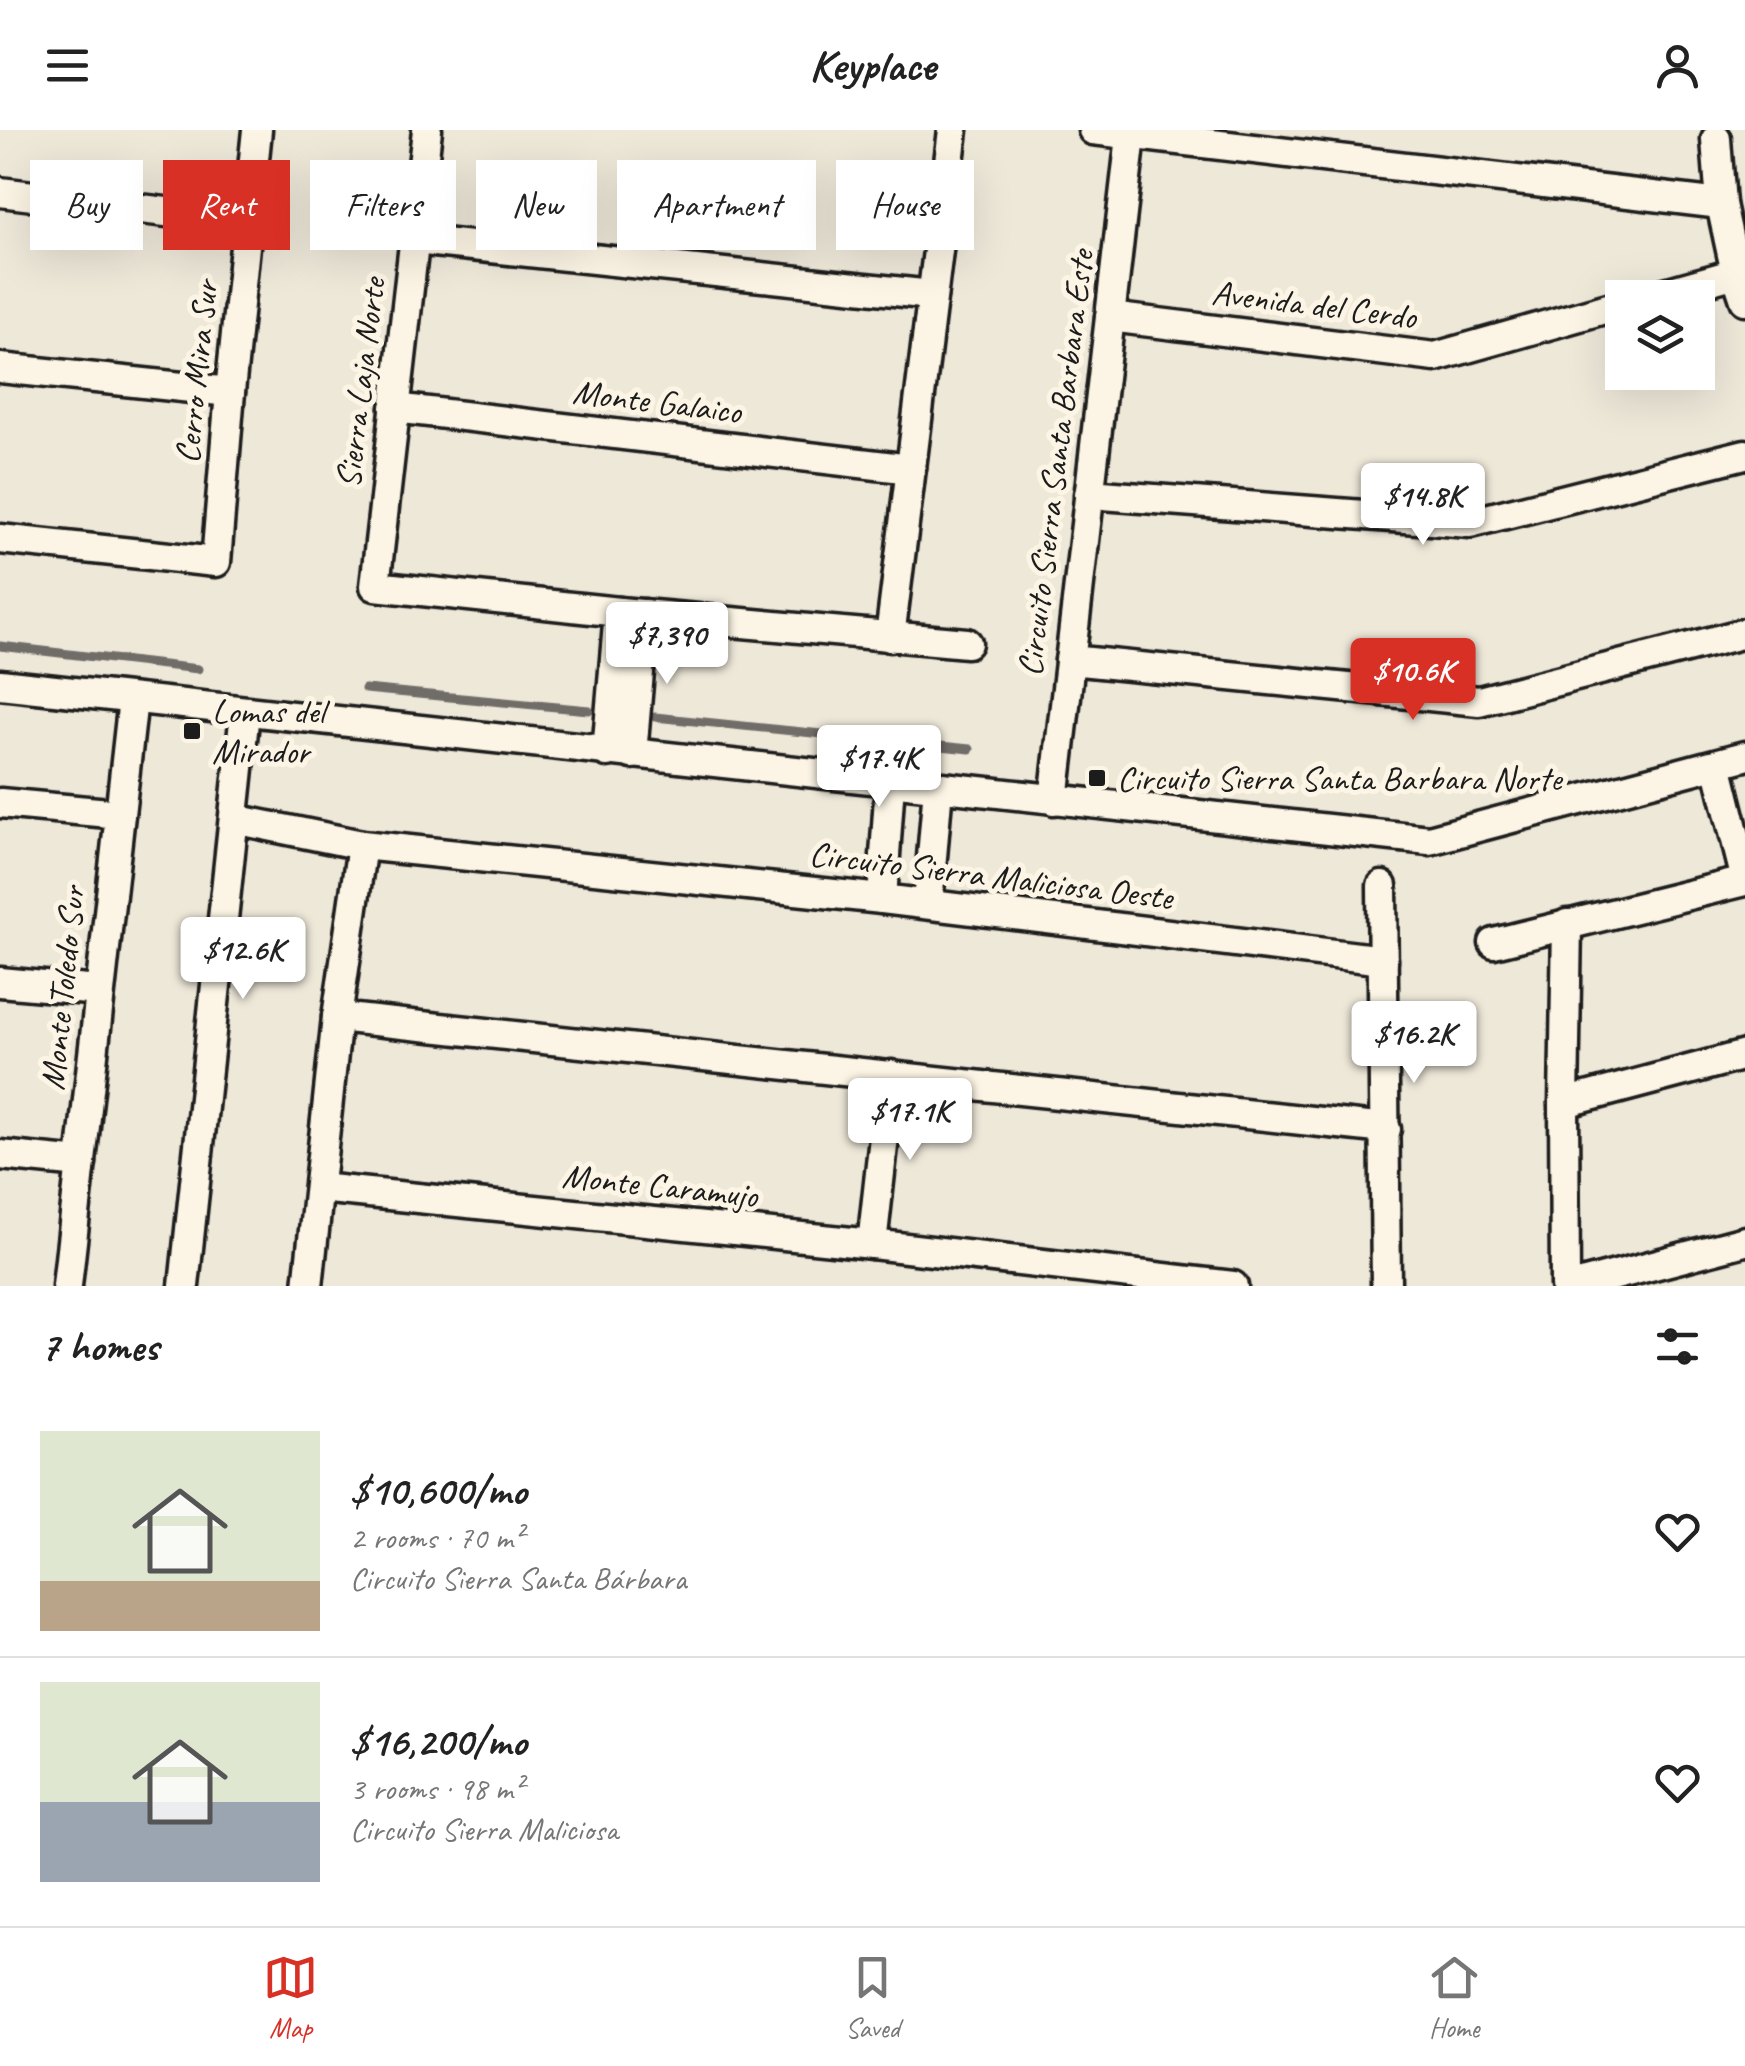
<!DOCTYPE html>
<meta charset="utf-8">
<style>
:root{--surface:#fff;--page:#f2f2f2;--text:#222;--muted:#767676;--line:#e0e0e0;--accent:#d93025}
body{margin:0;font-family:Caveat,sans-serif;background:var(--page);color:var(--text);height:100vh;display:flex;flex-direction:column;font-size:38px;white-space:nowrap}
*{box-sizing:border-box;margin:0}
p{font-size:32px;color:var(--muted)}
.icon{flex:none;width:55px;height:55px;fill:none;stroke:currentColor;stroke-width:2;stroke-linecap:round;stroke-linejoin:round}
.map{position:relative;height:1156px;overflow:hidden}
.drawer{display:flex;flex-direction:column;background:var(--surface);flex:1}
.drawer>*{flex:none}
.hud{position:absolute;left:30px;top:30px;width:1000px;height:90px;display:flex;gap:20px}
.buttons{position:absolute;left:1605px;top:150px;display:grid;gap:20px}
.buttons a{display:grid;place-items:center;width:110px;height:110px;border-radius:0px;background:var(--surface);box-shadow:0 10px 40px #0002;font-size:50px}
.price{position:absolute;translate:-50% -85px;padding:0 22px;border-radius:10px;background:#fff;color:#222;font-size:32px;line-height:65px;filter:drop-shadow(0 2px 5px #0008)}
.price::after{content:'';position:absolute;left:50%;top:60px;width:30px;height:22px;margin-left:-15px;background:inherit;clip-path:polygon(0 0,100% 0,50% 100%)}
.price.active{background:var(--accent);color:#fff}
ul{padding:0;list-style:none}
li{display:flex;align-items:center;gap:30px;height:250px;padding:0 40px}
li+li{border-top:2px solid var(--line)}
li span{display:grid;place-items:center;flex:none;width:280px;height:200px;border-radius:0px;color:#555}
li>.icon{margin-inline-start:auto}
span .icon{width:120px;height:120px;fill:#fffc;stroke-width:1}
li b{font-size:42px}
h2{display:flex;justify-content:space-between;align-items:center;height:120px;padding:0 40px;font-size:42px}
.pill{padding:0 35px;border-radius:0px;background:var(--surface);box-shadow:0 10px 40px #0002;font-size:35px;line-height:90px}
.pill.active{background:var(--accent);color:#fff}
header{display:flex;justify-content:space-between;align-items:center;height:130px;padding:0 40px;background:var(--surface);font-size:45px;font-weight:800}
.dock{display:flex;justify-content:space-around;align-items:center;height:140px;border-top:2px solid var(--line);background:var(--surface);font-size:28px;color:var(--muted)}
.dock a{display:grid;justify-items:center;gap:5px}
.dock .active{color:var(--accent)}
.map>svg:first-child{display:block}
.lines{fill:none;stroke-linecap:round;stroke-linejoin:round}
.stream{stroke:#6f6c67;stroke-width:9}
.minor-casing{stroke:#1c1c1c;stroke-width:35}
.minor{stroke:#fcf5e5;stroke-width:28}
.poi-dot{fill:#1c1c1c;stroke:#fcf5e5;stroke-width:4}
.labels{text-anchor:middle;stroke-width:10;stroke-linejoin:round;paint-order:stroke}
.street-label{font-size:35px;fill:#1c1c1c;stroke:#fcf5e5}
.poi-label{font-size:35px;fill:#1c1c1c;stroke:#fcf5e5;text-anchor:start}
</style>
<header><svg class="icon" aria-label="menu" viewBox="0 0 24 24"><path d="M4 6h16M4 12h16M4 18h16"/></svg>Keyplace<svg class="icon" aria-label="person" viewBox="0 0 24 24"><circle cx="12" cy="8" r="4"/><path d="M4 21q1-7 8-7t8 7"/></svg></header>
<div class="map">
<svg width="1745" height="1156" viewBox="0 0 1745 1156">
<rect width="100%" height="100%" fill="#eee8d9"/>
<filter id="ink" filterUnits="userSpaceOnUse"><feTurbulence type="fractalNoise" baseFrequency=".01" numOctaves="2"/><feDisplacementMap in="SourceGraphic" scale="20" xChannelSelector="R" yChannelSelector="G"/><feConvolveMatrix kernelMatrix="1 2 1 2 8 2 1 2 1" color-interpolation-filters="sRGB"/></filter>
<g filter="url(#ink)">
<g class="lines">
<g class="stream">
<polyline points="0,516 198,539"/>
<polyline points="365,559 589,580"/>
<polyline points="655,587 970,619"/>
</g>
<g class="minor-casing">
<g id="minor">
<polyline points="427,0 375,456 619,482 967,513"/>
<polyline points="1093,0 1721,74"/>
<polyline points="1716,9 1721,74 1736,143 1745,170"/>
<polyline points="0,62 249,92"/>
<polyline points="415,110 932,165"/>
<polyline points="1647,168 1736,143"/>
<polyline points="1110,187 1435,227 1622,174"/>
<polyline points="0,238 230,262"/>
<polyline points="395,278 911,339"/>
<polyline points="1089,364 1470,393 1745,324"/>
<polyline points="0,409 216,432 230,262 257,0"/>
<polyline points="890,507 953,0"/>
<polyline points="1070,530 1479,571 1745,503"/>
<polyline points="0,554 1429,710 1745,626"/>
<polyline points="607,622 619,482"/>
<polyline points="632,624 644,484"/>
<polyline points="1717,634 1745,746"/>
<polyline points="1054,670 1131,6"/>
<polyline points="0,673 120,684"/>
<polyline points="234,689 362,715 882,769 1383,830"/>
<polyline points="1382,756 1386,1156"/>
<polyline points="882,769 890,652"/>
<polyline points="928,774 938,657"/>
<polyline points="1494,813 1745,751"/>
<polyline points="0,852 99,861"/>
<polyline points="337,887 1386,999"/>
<polyline points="1564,973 1745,925"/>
<polyline points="0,1025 81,1033"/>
<polyline points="319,1058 872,1114 1233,1156"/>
<polyline points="872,1114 891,945"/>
<polyline points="67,1156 133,569"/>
<polyline points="184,1156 245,582"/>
<polyline points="308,1156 337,887 362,715"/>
<polyline points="1565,1156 1564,973 1567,794"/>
<polyline points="1574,1156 1745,1111"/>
</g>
</g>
<use href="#minor" class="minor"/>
</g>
</g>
<g class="poi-dot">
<rect x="182" y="591" width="20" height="20" rx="5"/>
<rect x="1087" y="638" width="20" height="20" rx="5"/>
</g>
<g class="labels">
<g class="street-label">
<text transform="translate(1314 174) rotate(7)" y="12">Avenida del Cerdo</text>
<text transform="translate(196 242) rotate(-84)" y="12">Cerro Mira Sur</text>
<text transform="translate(360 253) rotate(-83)" y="12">Sierra Laja Norte</text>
<text transform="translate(657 271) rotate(7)" y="12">Monte Galaico</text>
<text transform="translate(1055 333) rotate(-83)" y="12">Circuito Sierra Santa Barbara Este</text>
<text transform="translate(991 745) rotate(7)" y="12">Circuito Sierra Maliciosa Oeste</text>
<text transform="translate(62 858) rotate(-84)" y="12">Monte Toledo Sur</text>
<text transform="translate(660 1055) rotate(6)" y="12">Monte Caramujo</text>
</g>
<g class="poi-label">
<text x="212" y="593">Lomas del<tspan x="212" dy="40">Mirador</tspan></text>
<text x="1117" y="660">Circuito Sierra Santa Barbara Norte</text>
</g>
</g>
</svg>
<div class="buttons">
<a><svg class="icon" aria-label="layers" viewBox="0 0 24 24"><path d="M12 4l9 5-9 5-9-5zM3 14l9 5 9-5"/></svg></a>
</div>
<b class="price" style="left:1423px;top:418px">$14.8K</b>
<b class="price" style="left:667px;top:557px">$7,390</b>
<b class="price active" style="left:1413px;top:593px">$10.6K</b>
<b class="price" style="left:879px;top:680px">$17.4K</b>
<b class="price" style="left:243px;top:872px">$12.6K</b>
<b class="price" style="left:1414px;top:956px">$16.2K</b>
<b class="price" style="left:910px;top:1033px">$17.1K</b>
<div class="hud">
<a class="pill">Buy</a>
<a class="pill active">Rent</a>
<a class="pill">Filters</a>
<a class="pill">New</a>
<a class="pill">Apartment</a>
<a class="pill">House</a>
</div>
</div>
<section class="drawer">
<h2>7 homes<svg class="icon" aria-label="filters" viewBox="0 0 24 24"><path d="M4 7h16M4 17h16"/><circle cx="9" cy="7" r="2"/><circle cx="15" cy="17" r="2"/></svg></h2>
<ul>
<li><span style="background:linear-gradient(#dfe7d0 75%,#b9a48a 0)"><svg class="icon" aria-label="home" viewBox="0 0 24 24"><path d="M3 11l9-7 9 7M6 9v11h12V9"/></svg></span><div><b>$10,600/mo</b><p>2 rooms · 70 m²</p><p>Circuito Sierra Santa Bárbara</p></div><svg class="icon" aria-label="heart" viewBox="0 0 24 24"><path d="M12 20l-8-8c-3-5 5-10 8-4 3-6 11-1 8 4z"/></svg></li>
<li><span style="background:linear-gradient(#dfe7d0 60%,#9aa5b1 0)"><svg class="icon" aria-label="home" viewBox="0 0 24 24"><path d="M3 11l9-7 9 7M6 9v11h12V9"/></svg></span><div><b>$16,200/mo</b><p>3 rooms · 98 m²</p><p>Circuito Sierra Maliciosa</p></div><svg class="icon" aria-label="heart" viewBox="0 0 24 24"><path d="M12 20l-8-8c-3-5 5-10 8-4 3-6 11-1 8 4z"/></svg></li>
</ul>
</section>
<nav class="dock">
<a class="active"><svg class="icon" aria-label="map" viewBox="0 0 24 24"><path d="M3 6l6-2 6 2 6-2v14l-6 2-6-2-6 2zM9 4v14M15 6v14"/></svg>Map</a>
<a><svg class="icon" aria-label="saved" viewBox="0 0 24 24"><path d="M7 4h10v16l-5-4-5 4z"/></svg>Saved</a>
<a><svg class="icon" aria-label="home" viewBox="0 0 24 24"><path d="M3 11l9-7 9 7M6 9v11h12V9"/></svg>Home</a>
</nav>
